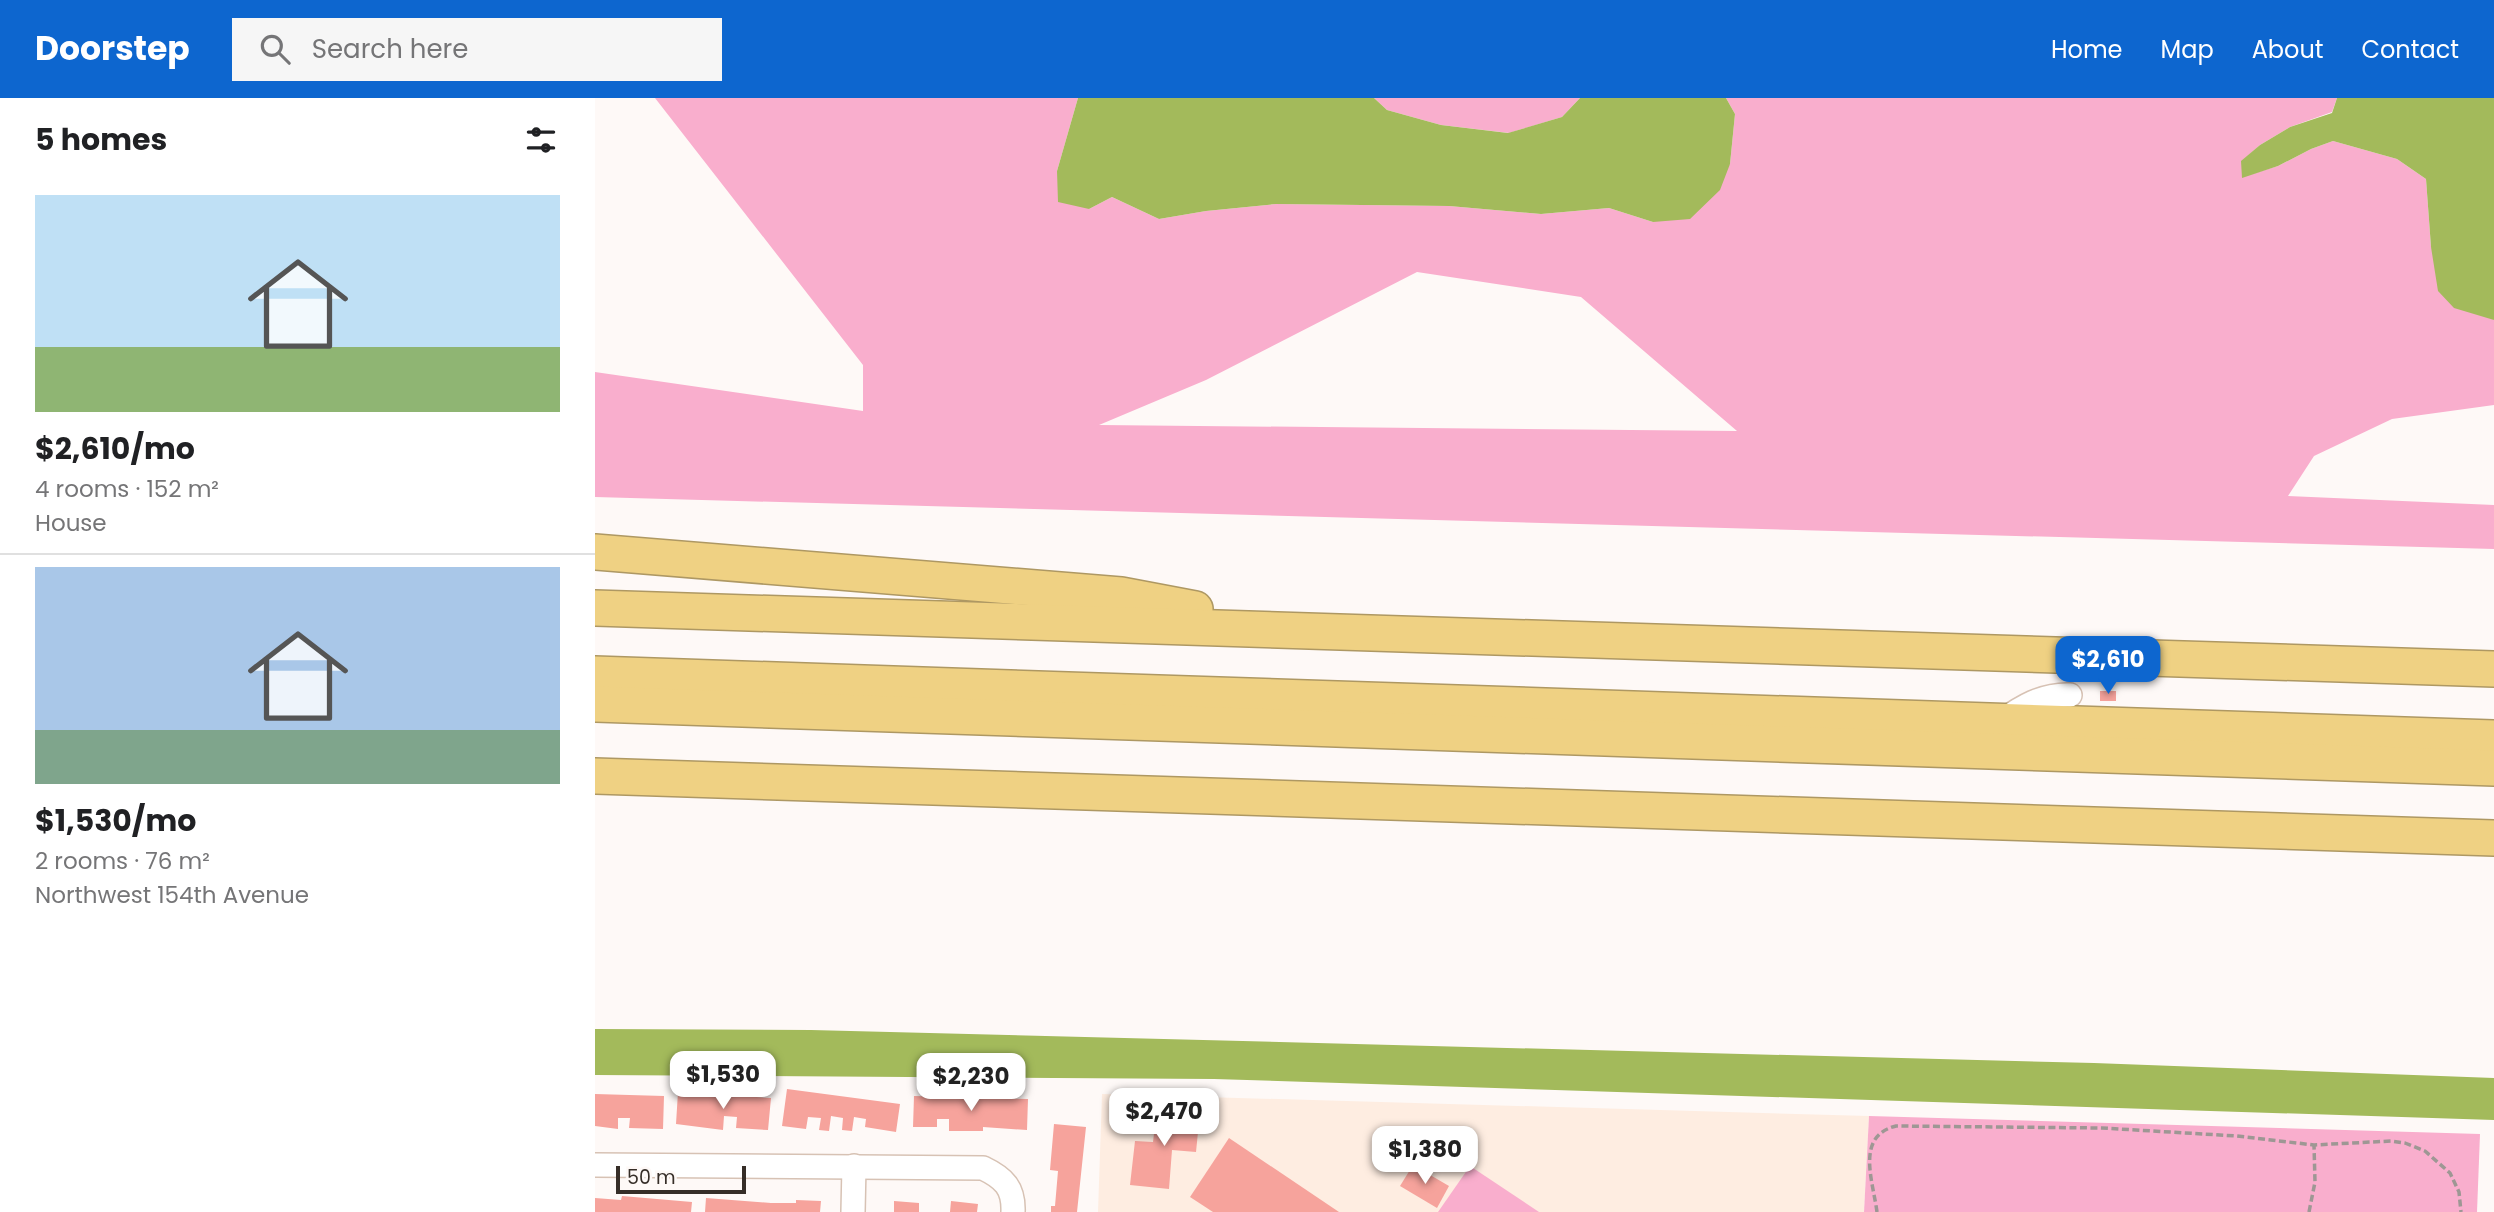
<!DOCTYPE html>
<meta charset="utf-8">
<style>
:root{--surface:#fff;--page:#f6f6f6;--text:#202124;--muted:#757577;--line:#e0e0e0;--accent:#0d66cf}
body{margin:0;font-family:Poppins,sans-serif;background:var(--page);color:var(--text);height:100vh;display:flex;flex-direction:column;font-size:26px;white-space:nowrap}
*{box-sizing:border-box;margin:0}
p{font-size:23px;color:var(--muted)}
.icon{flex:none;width:38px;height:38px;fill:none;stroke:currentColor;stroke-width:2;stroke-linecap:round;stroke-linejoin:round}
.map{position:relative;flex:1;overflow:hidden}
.drawer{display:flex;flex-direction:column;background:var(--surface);width:595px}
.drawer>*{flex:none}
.scale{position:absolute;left:21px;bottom:18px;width:130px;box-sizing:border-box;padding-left:7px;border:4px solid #362e28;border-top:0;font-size:19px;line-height:24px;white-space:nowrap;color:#362e28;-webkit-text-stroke:5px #fef9f7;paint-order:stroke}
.price{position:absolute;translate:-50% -60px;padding:0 16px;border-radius:14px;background:#fff;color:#222;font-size:23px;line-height:46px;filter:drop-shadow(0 2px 4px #0008)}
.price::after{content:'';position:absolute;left:50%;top:42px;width:21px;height:16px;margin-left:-10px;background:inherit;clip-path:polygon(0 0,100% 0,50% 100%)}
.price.active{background:var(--accent);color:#fff}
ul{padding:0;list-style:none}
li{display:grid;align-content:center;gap:14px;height:371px;padding:0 35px}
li+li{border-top:2px solid var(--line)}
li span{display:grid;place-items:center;height:217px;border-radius:0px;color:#555}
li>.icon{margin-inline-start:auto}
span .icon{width:126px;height:126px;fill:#fffc;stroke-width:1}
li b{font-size:30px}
h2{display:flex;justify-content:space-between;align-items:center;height:84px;padding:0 35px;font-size:30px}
header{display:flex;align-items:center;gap:42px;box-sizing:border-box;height:98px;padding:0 35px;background:var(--accent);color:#fff}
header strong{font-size:33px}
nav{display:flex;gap:38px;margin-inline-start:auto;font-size:24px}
.search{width:490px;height:63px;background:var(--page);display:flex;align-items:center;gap:18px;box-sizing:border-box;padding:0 24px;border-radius:0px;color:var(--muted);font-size:26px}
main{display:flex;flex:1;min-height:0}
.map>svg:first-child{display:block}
.built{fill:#feede1}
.green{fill:#f9aecd;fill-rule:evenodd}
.water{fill:#a3ba5b}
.building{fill:#f6a39c}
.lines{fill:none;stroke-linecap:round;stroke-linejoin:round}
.minor-casing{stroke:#d7c2b4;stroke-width:26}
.highway-casing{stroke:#ae9863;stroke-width:38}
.path{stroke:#9e9794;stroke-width:3.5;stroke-dasharray:7 3.5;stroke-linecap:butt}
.minor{stroke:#fff;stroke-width:23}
.highway{stroke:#efd183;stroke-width:35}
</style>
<header>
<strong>Doorstep</strong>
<div class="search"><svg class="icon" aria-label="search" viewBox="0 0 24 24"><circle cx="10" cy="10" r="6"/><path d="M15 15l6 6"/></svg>Search here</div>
<nav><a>Home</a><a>Map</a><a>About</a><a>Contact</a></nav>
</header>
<main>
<section class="drawer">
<h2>5 homes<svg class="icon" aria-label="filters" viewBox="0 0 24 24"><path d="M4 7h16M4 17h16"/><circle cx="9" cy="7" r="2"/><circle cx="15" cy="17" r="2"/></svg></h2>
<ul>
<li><span style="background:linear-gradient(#bfe0f5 70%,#8fb573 0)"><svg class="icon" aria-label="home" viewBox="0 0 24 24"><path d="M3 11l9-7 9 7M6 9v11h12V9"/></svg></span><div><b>$2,610/mo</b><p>4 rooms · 152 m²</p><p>House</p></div></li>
<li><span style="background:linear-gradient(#a9c7e8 75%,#7fa58c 0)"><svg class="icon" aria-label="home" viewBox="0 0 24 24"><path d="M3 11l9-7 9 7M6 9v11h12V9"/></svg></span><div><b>$1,530/mo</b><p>2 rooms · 76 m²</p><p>Northwest 154th Avenue</p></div></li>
</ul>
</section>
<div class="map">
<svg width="1899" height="1114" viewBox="0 0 1899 1114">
<rect width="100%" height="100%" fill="#fef9f7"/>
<polygon class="built" points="507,996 1274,1018 1269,1114 503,1114"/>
<g class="green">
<path d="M60,0h423l-21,73 32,38 23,-12 47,22 47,-8 70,-7 173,2 92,8 68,-6 44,14 77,-58 5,-50 -9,-16h611l-5,14 -42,15 -30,18 -18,16v16l36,-11 33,-17 22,-8 64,18 29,20 5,68 63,73v85l-102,14 -78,37 -26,40 206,9v44l-1899,-52v-125l268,39v-46zM822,174l164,25 156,134 -638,-6 107,-45z"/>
<polygon points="779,0 985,0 967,19 914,35 846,27 792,12"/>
<polygon points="1274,1018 1885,1036 1882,1114 1269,1114"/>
<polygon points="875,1068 944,1114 843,1114"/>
</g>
<g class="water">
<polygon points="483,0 779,0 792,12 846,27 913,35 967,19 985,0 1131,0 1140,16 1135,66 1125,92 1095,121 1058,124 1014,110 946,116 854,108 681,106 611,113 564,121 517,99 494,111 463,104 462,73"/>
<polygon points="1742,0 1899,0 1899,222 1859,210 1843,193 1836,149 1831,81 1802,61 1738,43 1716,51 1683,68 1647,80 1646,63 1665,47 1695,29 1737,15"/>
<polygon points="0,931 216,932 1499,965 1899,980 1899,1022 619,981 0,977"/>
</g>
<g class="building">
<rect x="1505" y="593" width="16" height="10"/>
<polygon points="192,991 305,1006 301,1034 270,1029 271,1021 259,1019 257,1033 247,1032 248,1020 236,1018 234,1033 224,1032 226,1020 213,1019 211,1031 187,1028"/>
<polygon points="83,994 176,1000 173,1032 141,1030 142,1019 129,1018 128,1032 81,1026"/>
<polygon points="0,996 69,998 68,1031 34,1030 35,1020 23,1020 23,1031 0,1028"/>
<polygon points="319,998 433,1001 432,1032 388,1029 388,1033 354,1033 354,1021 342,1021 342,1029 318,1029"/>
<polygon points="562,1011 605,1014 601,1054 577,1052 574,1091 535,1087 540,1043 558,1044"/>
<polygon points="459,1026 491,1029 482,1114 456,1114 456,1108 460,1108 463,1073 455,1072"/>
<polygon points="634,1040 744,1114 618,1114 595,1099"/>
<polygon points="818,1067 854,1088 842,1110 805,1088"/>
<polygon points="27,1098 97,1104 96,1114 0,1114 0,1100 26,1102"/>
<polygon points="111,1100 176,1105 201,1105 201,1102 226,1103 225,1114 110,1114"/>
<polygon points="299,1103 324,1105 324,1114 299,1114"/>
<polygon points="356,1103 383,1106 382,1114 355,1114"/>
</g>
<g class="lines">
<g class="minor-casing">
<g id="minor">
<path d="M1405,624c22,-15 42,-28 70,-27"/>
<path d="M0,1067l388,3c21,10 31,20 30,44"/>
<polyline points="258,1114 259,1068"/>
</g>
</g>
<g class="highway-casing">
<g id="highway">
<polyline points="0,454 526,497 600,511"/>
<polyline points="0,510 1899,571"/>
<polyline points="0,576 1899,640"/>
<polyline points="0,606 1899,670"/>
<polyline points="0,678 1899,740"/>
</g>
</g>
<g class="path">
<path d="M1282,1114c-4,-31 -22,-76 19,-86l206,2 135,8 77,9 77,-4 14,2 20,8 25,22 9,19 2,20"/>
<polyline points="1714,1114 1720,1084 1719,1047"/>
</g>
<use href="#minor" class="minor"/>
<use href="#highway" class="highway"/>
</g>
</svg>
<div class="scale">50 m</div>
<b class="price active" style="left:1513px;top:598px">$2,610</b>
<b class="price" style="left:128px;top:1013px">$1,530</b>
<b class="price" style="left:376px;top:1015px">$2,230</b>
<b class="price" style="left:569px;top:1050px">$2,470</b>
<b class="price" style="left:830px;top:1088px">$1,380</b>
</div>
</main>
